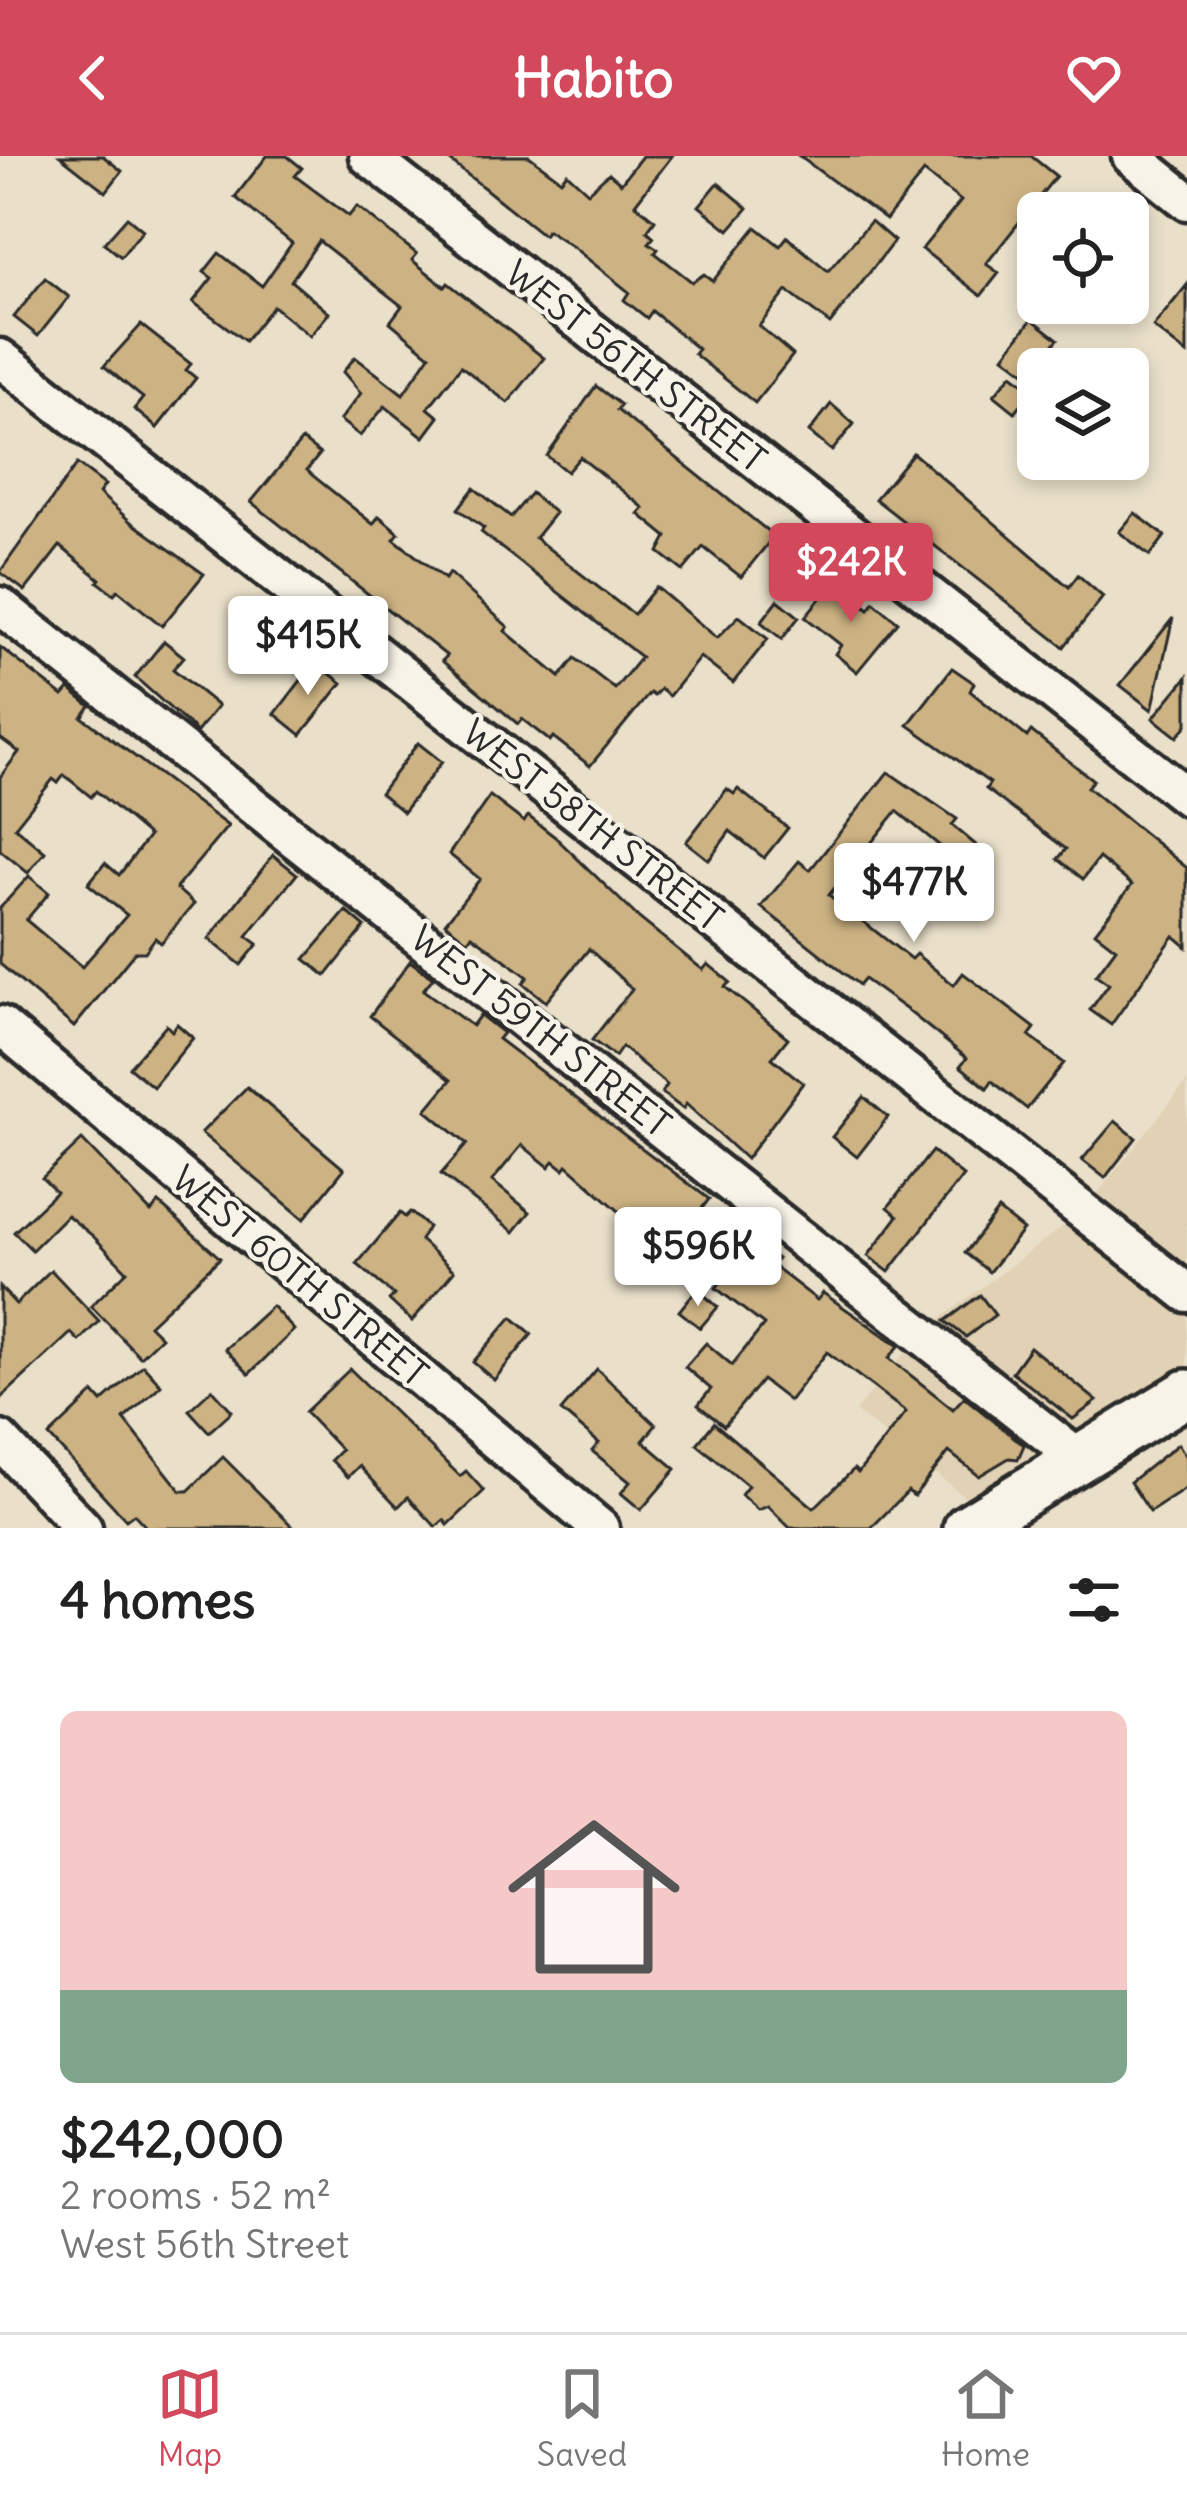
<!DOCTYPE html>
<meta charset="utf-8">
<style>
:root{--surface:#fff;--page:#f6f6f6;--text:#222;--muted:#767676;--line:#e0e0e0;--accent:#d1495b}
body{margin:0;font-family:Delius,sans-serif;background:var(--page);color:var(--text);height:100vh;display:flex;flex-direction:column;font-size:45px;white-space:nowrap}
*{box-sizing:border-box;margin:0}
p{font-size:39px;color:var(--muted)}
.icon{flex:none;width:66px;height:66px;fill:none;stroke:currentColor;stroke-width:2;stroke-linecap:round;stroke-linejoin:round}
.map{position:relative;height:1372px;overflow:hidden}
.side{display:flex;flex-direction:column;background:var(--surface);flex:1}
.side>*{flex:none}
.fabs{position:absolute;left:1017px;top:36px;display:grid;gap:24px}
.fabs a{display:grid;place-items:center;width:132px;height:132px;border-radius:18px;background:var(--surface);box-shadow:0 6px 18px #0003;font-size:60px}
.price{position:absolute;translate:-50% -102px;padding:0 27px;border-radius:12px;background:#fff;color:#222;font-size:39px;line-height:78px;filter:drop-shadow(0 3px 6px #0008)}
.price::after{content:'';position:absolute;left:50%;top:72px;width:36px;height:27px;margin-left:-18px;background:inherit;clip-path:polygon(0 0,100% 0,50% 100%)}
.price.current{background:var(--accent);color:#fff}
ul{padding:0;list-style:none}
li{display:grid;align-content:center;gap:24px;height:636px;padding:0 60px}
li+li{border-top:3px solid var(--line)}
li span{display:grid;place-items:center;height:372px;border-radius:18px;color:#555}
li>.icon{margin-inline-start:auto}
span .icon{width:216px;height:216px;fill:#fffc;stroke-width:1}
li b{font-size:51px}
h2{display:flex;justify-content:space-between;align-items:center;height:144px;padding:0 60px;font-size:51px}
header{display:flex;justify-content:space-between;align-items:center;height:156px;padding:0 60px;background:var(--accent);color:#fff;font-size:54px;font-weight:800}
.menu{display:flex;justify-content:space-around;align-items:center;height:168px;border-top:3px solid var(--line);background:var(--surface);font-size:33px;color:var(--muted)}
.menu a{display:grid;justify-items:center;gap:6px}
.menu .current{color:var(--accent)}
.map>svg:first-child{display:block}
.built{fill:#e1d2b5}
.building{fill:#cdb383;stroke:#2b2b2b;stroke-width:3}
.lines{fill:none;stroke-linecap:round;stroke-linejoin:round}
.minor-casing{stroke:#2b2b2b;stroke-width:45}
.major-casing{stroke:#2b2b2b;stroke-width:54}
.minor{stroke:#f7f3e8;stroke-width:36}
.major{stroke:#f7f3e8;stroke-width:45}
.labels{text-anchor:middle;stroke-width:9;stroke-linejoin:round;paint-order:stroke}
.street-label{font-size:36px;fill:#2b2b2b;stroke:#f7f3e8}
</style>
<header><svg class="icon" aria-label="back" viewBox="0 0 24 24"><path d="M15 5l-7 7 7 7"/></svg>Habito<svg class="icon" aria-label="heart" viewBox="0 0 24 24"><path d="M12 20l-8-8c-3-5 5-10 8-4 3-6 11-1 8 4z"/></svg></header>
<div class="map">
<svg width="1187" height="1372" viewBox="0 0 1187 1372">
<rect width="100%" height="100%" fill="#eae0ca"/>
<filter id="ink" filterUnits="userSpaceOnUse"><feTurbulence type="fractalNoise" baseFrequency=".00833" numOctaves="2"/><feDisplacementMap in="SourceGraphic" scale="24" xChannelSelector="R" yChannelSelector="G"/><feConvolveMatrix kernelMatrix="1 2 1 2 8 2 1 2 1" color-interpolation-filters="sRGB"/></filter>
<g filter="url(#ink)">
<polygon class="built" points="1187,925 1187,1237 987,1358 855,1255 924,1175 1083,1055"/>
<g class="building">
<polygon points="60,0 103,0 122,15 106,36"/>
<polygon points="267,0 287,0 302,12 295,20 349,60 357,50 417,98 412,104 445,131 448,127 544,202 508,247 461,210 428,252 439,261 424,281 385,250 360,280 340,264 361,237 343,216 355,201 403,238 430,199 390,166 402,150 319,85 291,125 329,157 310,180 273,150 245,185 193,146 212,122 204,116 219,97 262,130 292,87 235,41"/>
<polygon points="444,0 529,0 561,24 567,17 588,36 609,17 621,27 642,0 672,0 635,48 655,64 647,75 654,81 649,87 658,93 655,97 692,126 704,118 713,125 756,71 780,90 787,81 828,115 871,65 894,85 830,168 787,135 759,170 793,199 755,247 694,198 698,193 652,155 647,162 624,144 629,136 573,91 547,74 543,79"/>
<polygon points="799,0 1031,0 1056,20 986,108 999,117 981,140 922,93 961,45 924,16 886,64"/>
<polygon points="718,27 748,52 729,74 699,50"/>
<polygon points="127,61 143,74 121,101 104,87"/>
<polygon points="45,122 69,141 38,180 14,161"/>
<polygon points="1187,129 1187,198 1153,171"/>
<polygon points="1032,163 1058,183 1030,220 1004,200"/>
<polygon points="141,169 191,208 186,214 196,222 157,272 134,253 143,242 104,210"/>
<polygon points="1012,218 1033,234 1015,256 994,239"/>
<polygon points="596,230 621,249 617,254 774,380 741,421 703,391 683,415 659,396 667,381 639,358 644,352 580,301 567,316 547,300"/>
<polygon points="831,248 854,268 832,295 809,276"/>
<polygon points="302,284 320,298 307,314 312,319 373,368 379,360 399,377 394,383 445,423 449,417 508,471 505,475 560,521 575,502 615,533 641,501 481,376 484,372 458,353 474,332 511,361 531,337 555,357 535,382 630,456 634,458 656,431 717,482 739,460 768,483 733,527 700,501 669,540 660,533 654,540 650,537 590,610 553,581 550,585 522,563 518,568 442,505 447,500 251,346"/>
<polygon points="913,297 1069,431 1078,419 1103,441 1064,491 875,343"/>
<polygon points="77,308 105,329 99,337 131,366 204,418 162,470 118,434 114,438 98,426 100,423 60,390 25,435 0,416"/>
<polygon points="1135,357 1165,380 1150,400 1119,376"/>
<polygon points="834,425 869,453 874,446 898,466 857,516 835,498 841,489 805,461"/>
<polygon points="778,444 799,461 782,483 761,466"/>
<polygon points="1173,462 1152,554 1120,529"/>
<polygon points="164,485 184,501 173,513 218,550 197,576 135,521"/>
<polygon points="0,491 63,540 69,533 90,550 82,561 228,670 176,732 194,748 161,787 155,782 145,796 135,796 74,871 0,808 0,752 29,720 49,737 26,764 82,811 127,759 88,728 105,707 119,719 149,680 96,635 91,641 64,619 58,627 53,623 15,671 45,696 28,717 0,694 0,621 19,596 0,582"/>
<polygon points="315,506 342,527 301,579 275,558"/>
<polygon points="952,512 974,527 970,535 1027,581 1031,575 1093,624 1087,631 1187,712 1187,791 1174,780 1111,869 1090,854 1109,828 1096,819 1116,792 1095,776 1132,729 1099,702 1083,723 1058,703 1066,693 986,633 990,627 908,569"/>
<polygon points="1187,521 1187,569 1177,581 1153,562"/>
<polygon points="418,587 442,606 403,656 380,637"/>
<polygon points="888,616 957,663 952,669 990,701 951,748 927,730 951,699 897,655 829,739 911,803 916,798 954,829 963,817 1035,872 1029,880 1064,907 1027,953 992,925 987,932 960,910 967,902 907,854 864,823 859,829 761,751 799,705 810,714"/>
<polygon points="727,633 734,638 738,633 788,672 764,702 730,675 709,704 686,686"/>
<polygon points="490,640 524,666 528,660 555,681 640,763 703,814 708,808 730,826 725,831 788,882 772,902 803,927 746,1003 686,948 683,953 662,937 667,929 622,891 615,901 592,884 632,833 589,793 546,846 523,827 528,821 472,779 468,785 445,767 480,723 449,698"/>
<polygon points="273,699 297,718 247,780 258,788 241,809 209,783"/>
<polygon points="346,755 365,771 326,820 305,803"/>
<polygon points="410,805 433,822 423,834 472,870 480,859 503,877 498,883 709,1043 683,1078 676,1084 645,1059 636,1070 567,1009 564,1013 554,1005 549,1011 522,989 492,1025 530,1056 514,1076 441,1018 467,988 426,954 451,924 370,860"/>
<polygon points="177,868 193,882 153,931 129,911 166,869 172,875"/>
<polygon points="247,931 344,1013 304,1063 201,977"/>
<polygon points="864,941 888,961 857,1001 832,981"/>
<polygon points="1115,965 1136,982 1105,1022 1082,1004"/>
<polygon points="82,984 151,1056 159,1047 220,1102 149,1169 161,1181 140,1201 91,1150 127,1115 93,1080 67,1059 32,1094 14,1076 56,1036 42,1022"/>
<polygon points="932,995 963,1020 889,1116 868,1100 898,1060 888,1051"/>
<polygon points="998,1054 1023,1074 989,1116 965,1097"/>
<polygon points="410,1056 428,1071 420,1084 454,1115 412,1165 389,1144 394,1139 357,1108 400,1057 405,1061"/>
<polygon points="753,1083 777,1103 772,1109 817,1144 823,1137 899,1190 889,1202 953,1253 964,1241 1024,1289 1018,1303 1009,1302 979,1320 949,1296 914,1340 908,1335 871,1372 790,1372 768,1350 758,1354 741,1339 748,1330 697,1288 714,1267 814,1352 854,1313 858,1317 906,1256 827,1196 789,1245 762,1224 724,1270 698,1249 711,1233 685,1211 706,1187 732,1209 764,1169 716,1132"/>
<polygon points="51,1114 99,1165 79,1185 71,1177 0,1243 0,1131 16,1148"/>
<polygon points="697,1133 718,1151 700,1172 679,1155"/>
<polygon points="980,1139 995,1159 966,1181 945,1165"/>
<polygon points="272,1150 294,1174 249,1218 225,1193"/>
<polygon points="512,1161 532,1178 494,1224 473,1206"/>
<polygon points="1030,1191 1097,1245 1073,1263 1012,1216"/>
<polygon points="143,1209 161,1229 124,1263 181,1335 188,1335 223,1301 294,1372 147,1372 134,1358 126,1364 49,1280 94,1237 102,1246"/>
<polygon points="350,1213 460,1320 466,1315 484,1335 448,1369 444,1364 436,1371 408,1341 398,1351 359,1310 348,1321 331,1304 341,1294 305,1256"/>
<polygon points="597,1213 656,1269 643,1285 676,1313 641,1354 621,1337 630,1326 592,1295 599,1287 561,1255"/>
<polygon points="212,1233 232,1255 209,1276 189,1254"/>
<polygon points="1178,1288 1187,1301 1187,1332 1150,1356 1130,1326"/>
</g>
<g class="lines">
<g class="minor-casing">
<g id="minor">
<polyline points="368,0 1187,641"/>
<polyline points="1131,0 1187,45"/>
<polyline points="0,202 1187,1137"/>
<polyline points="0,450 1079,1303"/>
<polyline points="0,869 600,1372"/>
<polyline points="0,1284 83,1372"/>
</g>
</g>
<g class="major-casing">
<polyline id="major" points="967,1372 1187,1237"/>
</g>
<use href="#minor" class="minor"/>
<use href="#major" class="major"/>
</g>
</g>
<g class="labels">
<g class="street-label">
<text transform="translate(636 210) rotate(38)" y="13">WEST 56TH STREET</text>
<text transform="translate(593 669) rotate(38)" y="13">WEST 58TH STREET</text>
<text transform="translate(541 875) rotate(38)" y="13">WEST 59TH STREET</text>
<text transform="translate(300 1120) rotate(40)" y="13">WEST 60TH STREET</text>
</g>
</g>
</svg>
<div class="fabs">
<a><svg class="icon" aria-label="locate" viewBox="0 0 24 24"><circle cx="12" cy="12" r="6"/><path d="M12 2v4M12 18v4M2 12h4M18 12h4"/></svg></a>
<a><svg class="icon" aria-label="layers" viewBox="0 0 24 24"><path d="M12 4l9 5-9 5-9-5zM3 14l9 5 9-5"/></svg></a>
</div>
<b class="price current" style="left:851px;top:469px">$242K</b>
<b class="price" style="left:308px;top:542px">$415K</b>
<b class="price" style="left:914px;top:789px">$477K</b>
<b class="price" style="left:698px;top:1153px">$596K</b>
</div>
<section class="side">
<h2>4 homes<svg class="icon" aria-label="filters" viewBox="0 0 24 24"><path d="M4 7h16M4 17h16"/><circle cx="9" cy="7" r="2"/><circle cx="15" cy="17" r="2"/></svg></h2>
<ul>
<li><span style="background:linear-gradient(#f6c9c9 75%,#7fa58c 0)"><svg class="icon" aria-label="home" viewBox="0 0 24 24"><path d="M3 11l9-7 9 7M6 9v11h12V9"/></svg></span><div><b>$242,000</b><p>2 rooms · 52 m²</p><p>West 56th Street</p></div></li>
</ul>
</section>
<nav class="menu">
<a class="current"><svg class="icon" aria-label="map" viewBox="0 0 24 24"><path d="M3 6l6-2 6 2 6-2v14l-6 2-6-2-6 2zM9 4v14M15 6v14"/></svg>Map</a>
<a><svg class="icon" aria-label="saved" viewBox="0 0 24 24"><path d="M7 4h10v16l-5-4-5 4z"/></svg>Saved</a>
<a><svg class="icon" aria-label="home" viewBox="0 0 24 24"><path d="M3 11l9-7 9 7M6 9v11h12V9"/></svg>Home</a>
</nav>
